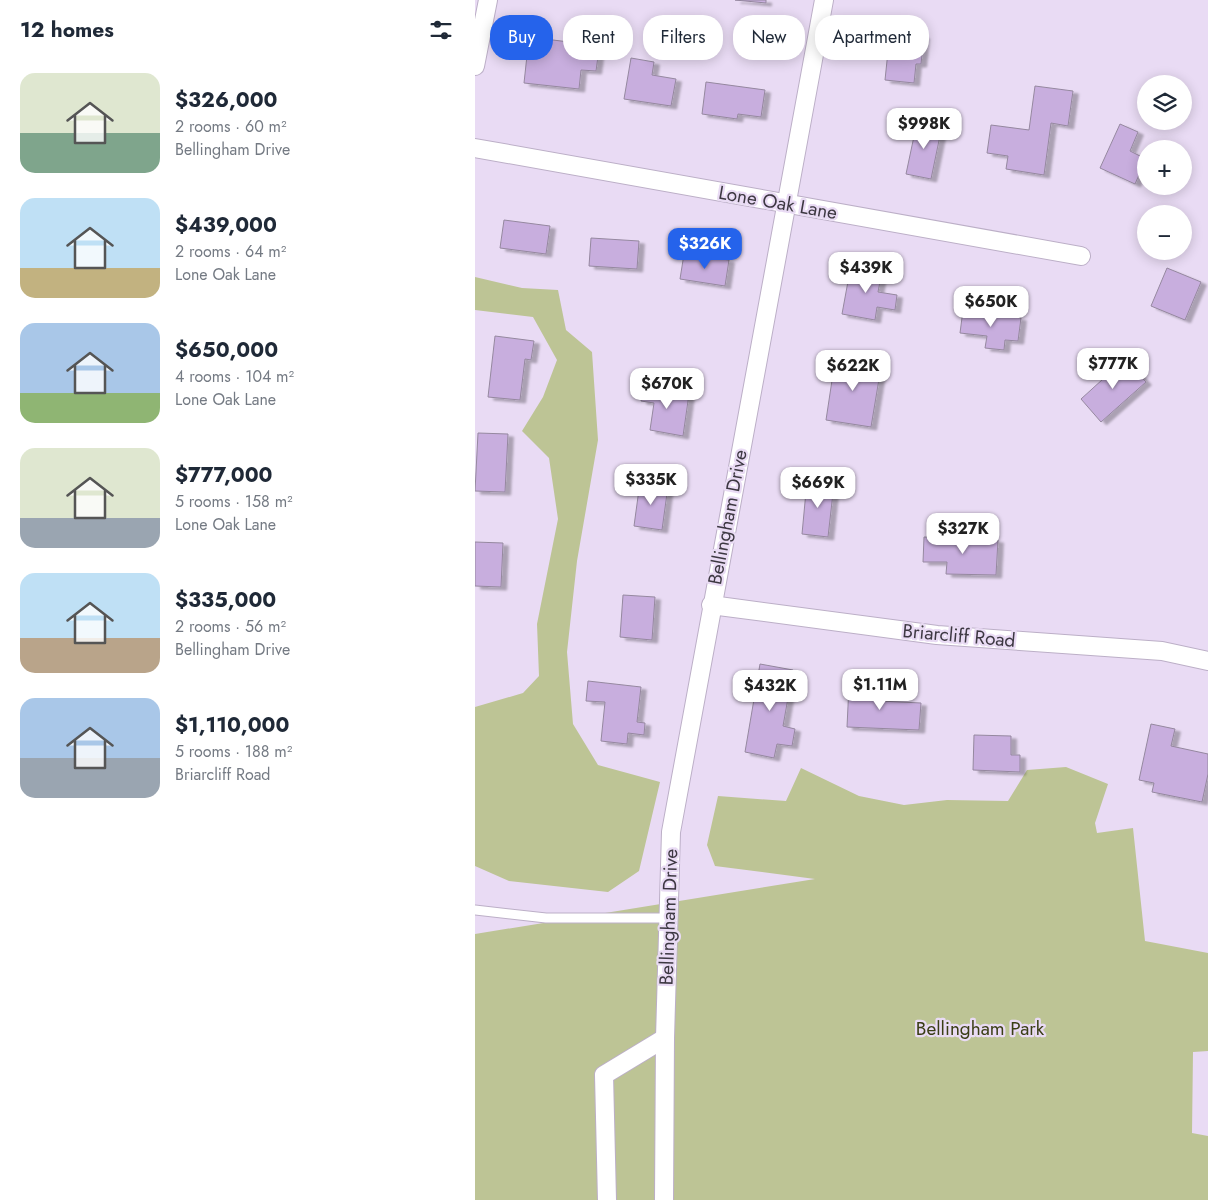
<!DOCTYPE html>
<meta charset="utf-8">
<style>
:root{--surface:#fff;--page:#f2f2f3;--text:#1f2937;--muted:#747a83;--accent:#2563eb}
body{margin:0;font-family:Jost,sans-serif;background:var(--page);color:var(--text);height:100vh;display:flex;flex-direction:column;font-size:19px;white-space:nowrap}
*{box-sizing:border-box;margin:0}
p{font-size:16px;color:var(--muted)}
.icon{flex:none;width:28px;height:28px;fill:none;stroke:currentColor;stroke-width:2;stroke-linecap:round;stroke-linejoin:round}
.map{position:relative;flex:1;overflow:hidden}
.side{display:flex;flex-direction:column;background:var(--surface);width:475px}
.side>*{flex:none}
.hud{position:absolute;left:15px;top:15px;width:475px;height:45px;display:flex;gap:10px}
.controls{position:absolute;left:662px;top:75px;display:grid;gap:10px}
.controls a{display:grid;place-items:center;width:55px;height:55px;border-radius:50%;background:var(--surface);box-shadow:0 2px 12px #0003;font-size:25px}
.price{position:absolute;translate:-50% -42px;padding:0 11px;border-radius:10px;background:#fff;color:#222;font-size:16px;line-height:32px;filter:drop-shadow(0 1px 2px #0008)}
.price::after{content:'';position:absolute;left:50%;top:30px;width:15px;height:11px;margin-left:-8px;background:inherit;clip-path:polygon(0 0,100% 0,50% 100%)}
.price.selected{background:var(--accent);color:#fff}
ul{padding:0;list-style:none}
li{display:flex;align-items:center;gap:15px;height:125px;padding:0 20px}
li span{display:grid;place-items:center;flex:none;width:140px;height:100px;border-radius:15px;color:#555}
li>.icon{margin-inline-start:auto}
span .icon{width:60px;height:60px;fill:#fffc;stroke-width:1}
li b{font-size:21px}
h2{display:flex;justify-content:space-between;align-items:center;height:60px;padding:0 20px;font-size:21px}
.chip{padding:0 18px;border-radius:20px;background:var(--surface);box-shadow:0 2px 12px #0003;font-size:18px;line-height:45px}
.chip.selected{background:var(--accent);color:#fff}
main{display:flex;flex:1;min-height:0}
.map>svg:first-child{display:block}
.green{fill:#bdc495}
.building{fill:#c8aede;stroke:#95889f;filter:url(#shadow)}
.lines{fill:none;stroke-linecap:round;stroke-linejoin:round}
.service-casing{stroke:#bcafc7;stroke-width:11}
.minor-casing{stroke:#bcafc7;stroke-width:20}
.service{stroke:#fff;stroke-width:9}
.minor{stroke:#fff;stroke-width:18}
.labels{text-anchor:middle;stroke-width:4.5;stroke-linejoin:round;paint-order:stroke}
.street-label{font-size:19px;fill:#3d3842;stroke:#e9dbf4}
.park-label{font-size:19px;fill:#3a3e15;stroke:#e9dbf4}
</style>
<main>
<section class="side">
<h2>12 homes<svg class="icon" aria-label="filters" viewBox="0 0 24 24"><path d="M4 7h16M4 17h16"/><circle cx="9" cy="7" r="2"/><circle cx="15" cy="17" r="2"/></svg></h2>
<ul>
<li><span style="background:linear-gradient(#dfe7d0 60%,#7fa58c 0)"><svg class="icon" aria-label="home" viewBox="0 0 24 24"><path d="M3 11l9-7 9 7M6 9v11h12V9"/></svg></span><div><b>$326,000</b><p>2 rooms · 60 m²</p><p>Bellingham Drive</p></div></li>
<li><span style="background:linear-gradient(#bfe0f5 70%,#c2b280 0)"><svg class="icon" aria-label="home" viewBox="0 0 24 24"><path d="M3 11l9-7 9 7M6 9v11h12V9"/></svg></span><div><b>$439,000</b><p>2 rooms · 64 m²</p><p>Lone Oak Lane</p></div></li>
<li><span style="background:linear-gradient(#a9c7e8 70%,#8fb573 0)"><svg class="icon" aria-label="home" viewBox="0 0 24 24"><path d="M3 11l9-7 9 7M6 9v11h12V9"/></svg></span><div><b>$650,000</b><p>4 rooms · 104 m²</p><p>Lone Oak Lane</p></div></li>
<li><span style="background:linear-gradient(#dfe7d0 70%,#9aa5b1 0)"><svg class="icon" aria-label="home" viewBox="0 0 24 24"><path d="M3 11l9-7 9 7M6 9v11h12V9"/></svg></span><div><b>$777,000</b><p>5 rooms · 158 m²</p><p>Lone Oak Lane</p></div></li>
<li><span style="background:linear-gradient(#bfe0f5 65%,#b9a48a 0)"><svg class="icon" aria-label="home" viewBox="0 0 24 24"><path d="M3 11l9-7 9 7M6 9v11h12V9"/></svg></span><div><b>$335,000</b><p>2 rooms · 56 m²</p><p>Bellingham Drive</p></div></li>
<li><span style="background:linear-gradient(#a9c7e8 60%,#9aa5b1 0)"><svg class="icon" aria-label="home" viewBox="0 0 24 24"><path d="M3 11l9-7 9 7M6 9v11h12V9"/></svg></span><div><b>$1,110,000</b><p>5 rooms · 188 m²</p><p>Briarcliff Road</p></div></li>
</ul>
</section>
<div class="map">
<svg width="733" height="1200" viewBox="0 0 733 1200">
<defs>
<filter id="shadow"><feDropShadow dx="5.5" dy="3" stdDeviation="1" flood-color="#0004"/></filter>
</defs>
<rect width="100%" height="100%" fill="#e9dbf4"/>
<g class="green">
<polygon points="0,277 47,288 83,290 91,330 117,352 123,440 102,561 92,652 98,724 123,765 185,782 164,871 133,892 34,881 0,866 0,707 48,693 64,676 62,624 83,519 74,458 47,431 68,397 82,360 58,317 0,310"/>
<polygon points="591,767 633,784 620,823 622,833 658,828 670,941 733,953 733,1051 718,1052 717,1133 733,1136 733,1200 0,1200 0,934 340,879 240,866 232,845 243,796 311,801 326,768 384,796 429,805 472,800 533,801 552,770"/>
</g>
<g class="building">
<polygon points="260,0 291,0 291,3"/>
<polygon points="415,32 449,36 446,64 441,64 439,83 410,80"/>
<polygon points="54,37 110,44 111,40 125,42 121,71 106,70 104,89 49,83"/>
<polygon points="156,58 179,62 177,75 201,79 196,106 149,99"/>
<polygon points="231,82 290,90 286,117 263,114 262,119 227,114"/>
<polygon points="560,86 598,91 593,126 576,123 569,175 531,169 533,156 512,153 516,125 554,130"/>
<polygon points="442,122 467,126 456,179 431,174"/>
<polygon points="645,124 663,132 655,151 671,159 660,184 625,168"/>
<polygon points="29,220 75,226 71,254 25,248"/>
<polygon points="116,238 164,241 162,269 114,266"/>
<polygon points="209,254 254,260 250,286 205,279"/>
<polygon points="376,265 407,271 403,292 422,295 420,310 402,307 400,320 367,314"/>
<polygon points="692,268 726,282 710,320 676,306"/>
<polygon points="488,310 546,318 543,341 530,340 529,350 510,348 512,336 485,333"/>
<polygon points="20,336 59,341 56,360 50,359 45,400 13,397"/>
<polygon points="361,354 392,359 390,370 405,373 396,427 351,420"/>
<polygon points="650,359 671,382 626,422 606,399"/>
<polygon points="169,387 214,394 208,436 175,430 179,403 166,401"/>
<polygon points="3,433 33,434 30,492 0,491"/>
<polygon points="332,481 359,484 353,537 327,534"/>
<polygon points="165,482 193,486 187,530 159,526"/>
<polygon points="449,537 523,540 521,575 471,574 472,562 448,562"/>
<polygon points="0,542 28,543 26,587 0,586"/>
<polygon points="148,595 180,597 177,640 145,637"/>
<polygon points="285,664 318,670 308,726 320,729 317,746 302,744 299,758 270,752"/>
<polygon points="113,681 166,687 162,722 170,723 169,735 153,733 152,744 126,741 130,702 111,701"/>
<polygon points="374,685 405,686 405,701 446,703 444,730 372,727"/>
<polygon points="676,724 700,729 696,746 733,754 733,774 727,802 677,792 679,783 664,780"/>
<polygon points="499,735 536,736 536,755 545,755 545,772 498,770"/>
</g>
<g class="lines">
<g class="service-casing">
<polyline id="service" points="0,910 71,918 193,918"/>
</g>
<g class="minor-casing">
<g id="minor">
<polyline points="0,66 13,0"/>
<polyline points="0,148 606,256"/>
<polyline points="236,605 462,635 687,651 733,661"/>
<polyline points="132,1200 129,1075 190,1038"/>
<polyline points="189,1200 190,1038 196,832 349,0"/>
</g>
</g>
<use href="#service" class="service"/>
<use href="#minor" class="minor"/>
</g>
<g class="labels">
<g class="street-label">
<text transform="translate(303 202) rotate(10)" y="7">Lone Oak Lane</text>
<text transform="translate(252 517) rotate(-79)" y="7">Bellingham Drive</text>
<text transform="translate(484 635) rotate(5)" y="7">Briarcliff Road</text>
<text transform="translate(193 917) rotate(-88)" y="7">Bellingham Drive</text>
</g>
<g class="park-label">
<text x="505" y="1035">Bellingham Park</text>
</g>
</g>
</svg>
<div class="controls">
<a><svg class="icon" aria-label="layers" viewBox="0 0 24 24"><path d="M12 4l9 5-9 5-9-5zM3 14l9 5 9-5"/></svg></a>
<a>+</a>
<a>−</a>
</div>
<b class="price" style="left:449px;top:150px">$998K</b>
<b class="price selected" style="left:230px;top:270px">$326K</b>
<b class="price" style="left:391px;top:294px">$439K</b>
<b class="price" style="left:516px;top:328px">$650K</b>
<b class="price" style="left:638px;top:390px">$777K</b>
<b class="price" style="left:378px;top:392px">$622K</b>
<b class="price" style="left:192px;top:410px">$670K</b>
<b class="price" style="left:176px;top:506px">$335K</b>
<b class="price" style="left:343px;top:509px">$669K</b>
<b class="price" style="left:488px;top:555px">$327K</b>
<b class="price" style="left:405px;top:711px">$1.11M</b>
<b class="price" style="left:295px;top:712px">$432K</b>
<div class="hud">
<a class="chip selected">Buy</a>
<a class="chip">Rent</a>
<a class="chip">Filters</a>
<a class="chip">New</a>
<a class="chip">Apartment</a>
</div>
</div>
</main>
